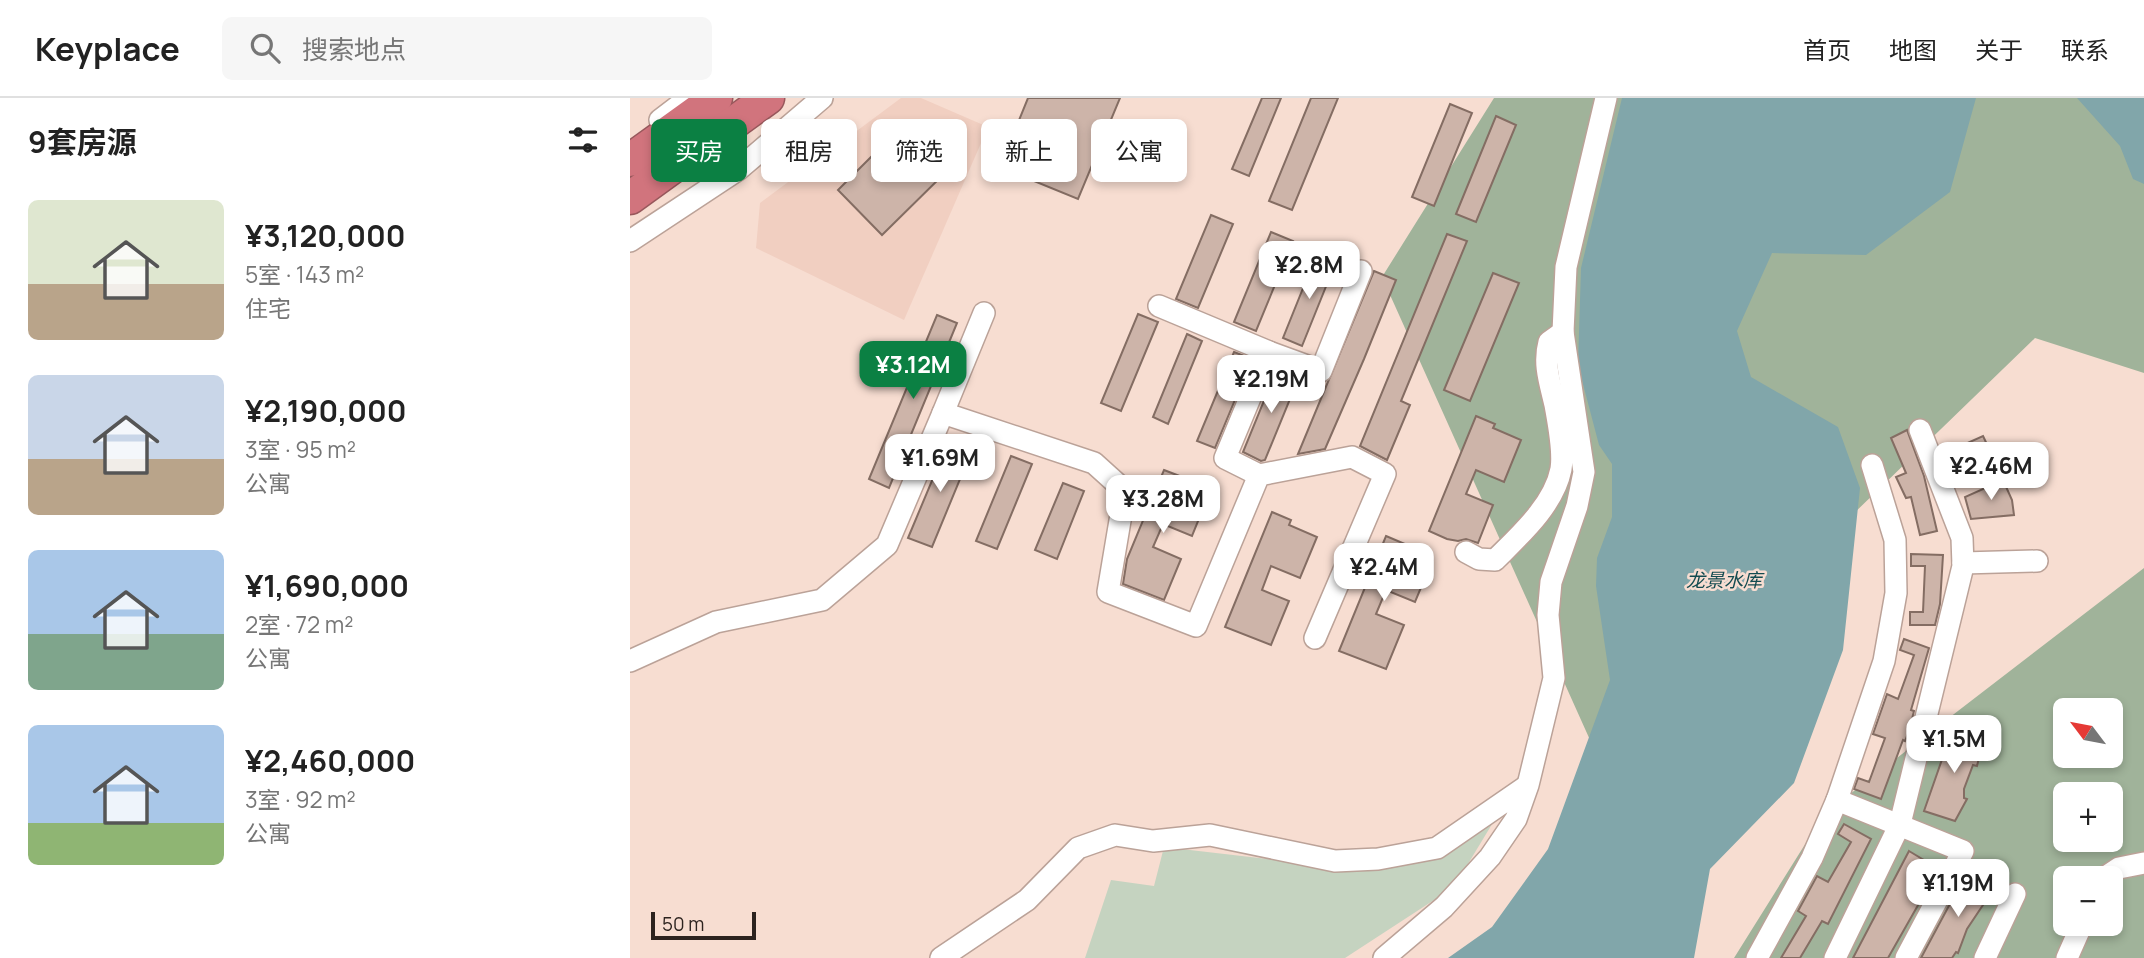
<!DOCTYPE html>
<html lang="zh">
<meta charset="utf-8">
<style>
:root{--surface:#fff;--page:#f6f6f6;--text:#222;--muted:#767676;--line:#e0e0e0;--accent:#0b8043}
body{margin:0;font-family:Manrope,"Noto Sans SC",sans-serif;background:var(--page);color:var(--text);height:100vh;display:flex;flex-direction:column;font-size:26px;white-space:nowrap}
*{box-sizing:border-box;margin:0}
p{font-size:23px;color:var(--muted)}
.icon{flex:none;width:38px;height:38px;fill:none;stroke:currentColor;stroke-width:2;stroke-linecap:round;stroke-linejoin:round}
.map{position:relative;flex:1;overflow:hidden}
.drawer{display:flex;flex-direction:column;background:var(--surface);width:630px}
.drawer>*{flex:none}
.top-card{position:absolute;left:21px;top:21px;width:665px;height:63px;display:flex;gap:14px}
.needle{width:46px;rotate:302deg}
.buttons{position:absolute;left:1423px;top:600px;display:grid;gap:14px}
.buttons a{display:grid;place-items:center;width:70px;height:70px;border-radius:10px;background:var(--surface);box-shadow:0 4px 10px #0003;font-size:35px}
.scale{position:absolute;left:21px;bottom:18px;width:105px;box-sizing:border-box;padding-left:7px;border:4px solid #2d231f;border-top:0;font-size:19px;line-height:24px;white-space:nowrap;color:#2d231f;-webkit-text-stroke:5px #f7ddd1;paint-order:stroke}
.price{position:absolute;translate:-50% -60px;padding:0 16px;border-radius:14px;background:#fff;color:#222;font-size:23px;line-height:46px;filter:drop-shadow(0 2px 4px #0008)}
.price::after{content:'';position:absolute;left:50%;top:42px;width:21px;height:16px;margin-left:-10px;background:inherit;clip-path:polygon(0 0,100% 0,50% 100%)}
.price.active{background:var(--accent);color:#fff}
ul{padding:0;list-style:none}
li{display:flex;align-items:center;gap:21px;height:175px;padding:0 28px}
li span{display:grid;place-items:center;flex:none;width:196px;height:140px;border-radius:10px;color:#555}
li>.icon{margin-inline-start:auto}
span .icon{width:84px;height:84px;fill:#fffc;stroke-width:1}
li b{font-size:30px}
h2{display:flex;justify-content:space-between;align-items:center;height:84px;padding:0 28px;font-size:30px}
.tag{padding:0 24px;border-radius:10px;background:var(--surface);box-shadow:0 4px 10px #0003;font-size:24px;line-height:63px}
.tag.active{background:var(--accent);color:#fff}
header{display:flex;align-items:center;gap:42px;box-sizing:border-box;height:98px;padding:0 35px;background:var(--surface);border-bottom:2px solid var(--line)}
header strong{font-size:33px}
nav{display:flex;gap:38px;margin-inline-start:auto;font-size:24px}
.search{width:490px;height:63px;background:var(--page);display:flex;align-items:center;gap:18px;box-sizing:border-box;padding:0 24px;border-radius:10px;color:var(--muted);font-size:26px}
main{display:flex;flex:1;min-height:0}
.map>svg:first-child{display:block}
.built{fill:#f1cfc1}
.green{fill:#c5d3c0}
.forest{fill:#a0b39a;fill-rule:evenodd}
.water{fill:#81a6aa}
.building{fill:#cdb4a9;stroke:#846d63;stroke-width:2}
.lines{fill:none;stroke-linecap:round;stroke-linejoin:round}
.minor-casing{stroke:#bba298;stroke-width:24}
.highway-casing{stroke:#98585c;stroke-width:35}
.minor{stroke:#fff;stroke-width:21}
.highway{stroke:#d1747d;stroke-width:32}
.labels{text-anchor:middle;stroke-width:5;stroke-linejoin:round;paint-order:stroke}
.water-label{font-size:19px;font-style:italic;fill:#134b50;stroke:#f7ddd1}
</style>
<header>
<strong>Keyplace</strong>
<div class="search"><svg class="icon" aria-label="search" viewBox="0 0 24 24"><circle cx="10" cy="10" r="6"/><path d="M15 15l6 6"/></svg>搜索地点</div>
<nav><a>首页</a><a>地图</a><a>关于</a><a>联系</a></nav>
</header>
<main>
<section class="drawer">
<h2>9套房源<svg class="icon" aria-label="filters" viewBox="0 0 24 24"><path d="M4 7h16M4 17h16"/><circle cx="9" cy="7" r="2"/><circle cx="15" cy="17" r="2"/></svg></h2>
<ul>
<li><span style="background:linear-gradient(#dfe7d0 60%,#b9a48a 0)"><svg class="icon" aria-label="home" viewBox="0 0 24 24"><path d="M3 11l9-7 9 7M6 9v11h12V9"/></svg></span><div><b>¥3,120,000</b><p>5室 · 143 m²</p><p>住宅</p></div></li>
<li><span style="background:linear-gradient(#c9d6e8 60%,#b9a48a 0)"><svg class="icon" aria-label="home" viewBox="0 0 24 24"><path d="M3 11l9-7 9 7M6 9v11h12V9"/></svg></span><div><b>¥2,190,000</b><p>3室 · 95 m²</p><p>公寓</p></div></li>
<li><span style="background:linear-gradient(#a9c7e8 60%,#7fa58c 0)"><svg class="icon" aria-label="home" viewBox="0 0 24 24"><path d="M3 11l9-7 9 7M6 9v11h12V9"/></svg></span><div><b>¥1,690,000</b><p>2室 · 72 m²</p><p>公寓</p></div></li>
<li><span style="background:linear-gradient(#a9c7e8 70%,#8fb573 0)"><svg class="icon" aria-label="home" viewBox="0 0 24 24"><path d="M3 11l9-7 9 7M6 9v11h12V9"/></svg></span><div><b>¥2,460,000</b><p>3室 · 92 m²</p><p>公寓</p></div></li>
</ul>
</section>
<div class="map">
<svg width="1514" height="860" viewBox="0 0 1514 860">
<rect width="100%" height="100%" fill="#f7ddd1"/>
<polygon class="built" points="271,0 291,0 358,29 274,222 126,150 130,105"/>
<polygon class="green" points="873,708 824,789 715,860 455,860 481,782 524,788 534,749 742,773 807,761"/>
<g class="forest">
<polygon points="864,0 1514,0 1514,275 1405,240 969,662 752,179"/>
<path d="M1514,470v390h-410l90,-144zM1435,612h45v46h-45zM1435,696h45v46h-45zM1435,780h45v46h-45z"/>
</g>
<g class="water">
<polygon points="992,0 1346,0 1320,94 1236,157 1142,155 1107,233 1121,279 1208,329 1230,390 1213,552 1164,685 1080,771 1064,860 818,860 862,829 918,751 980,582 966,488 967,460 982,419 982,366 969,347 948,267 951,170"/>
<polygon points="1447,0 1514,0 1514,86 1503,81 1490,48"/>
</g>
<g class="building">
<polygon points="398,0 490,0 448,101 370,69"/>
<polygon points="632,0 651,0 619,78 602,71"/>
<polygon points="681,0 708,0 662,112 639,103"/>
<polygon points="820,6 842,15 804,108 782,99"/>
<polygon points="866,18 886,27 846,124 826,116"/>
<polygon points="274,26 319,71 252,137 208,92"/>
<polygon points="581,117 603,126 568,210 546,201"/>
<polygon points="641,134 663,143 626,233 604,224"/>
<polygon points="817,136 837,143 771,303 780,307 757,362 730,348"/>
<polygon points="686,158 705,166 672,248 653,240"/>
<polygon points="744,173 766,182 734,261 695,351 668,356"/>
<polygon points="863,175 889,185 840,303 814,292"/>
<polygon points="508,216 528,224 491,313 471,305"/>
<polygon points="307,217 327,225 259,390 239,381"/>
<polygon points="557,236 572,243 538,326 523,319"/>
<polygon points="604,254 622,261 585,350 567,343"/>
<polygon points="647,271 669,279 635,362 631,363 613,354"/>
<polygon points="846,318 865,326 863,330 891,342 874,384 846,372 836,396 863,407 848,445 836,441 828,443 817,441 799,433"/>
<polygon points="1277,332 1294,378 1307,433 1290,437 1281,399 1276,400 1266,379 1276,375 1261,340"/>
<polygon points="1353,338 1363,359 1324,377 1315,355"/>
<polygon points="319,342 342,352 302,449 278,440"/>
<polygon points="381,358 402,366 367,451 346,443"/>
<polygon points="534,372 552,379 551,384 579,396 562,438 533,426 523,449 551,461 534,502 493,486 497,461"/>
<polygon points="1373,382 1382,402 1384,417 1341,421 1335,399"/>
<polygon points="433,385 454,393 427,461 405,452"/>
<polygon points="642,414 661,422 659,427 687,439 670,480 641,468 632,492 659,503 641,547 595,529"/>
<polygon points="756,438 775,446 773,451 802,463 785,504 756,492 746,516 774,527 756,571 709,553"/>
<polygon points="1281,456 1313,457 1310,506 1305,527 1280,527 1280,514 1293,514 1295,468 1281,468"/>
<polygon points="1274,541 1299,550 1281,612 1284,613 1279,633 1275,643 1273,642 1251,701 1224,691 1228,680 1239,684 1255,640 1243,636 1257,596 1268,601 1284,557 1270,552"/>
<polygon points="1323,630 1353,643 1347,668 1343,667 1334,691 1334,700 1337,701 1325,723 1294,713"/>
<polygon points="1214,726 1241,741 1198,826 1192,823 1170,860 1151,860 1176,818 1168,813 1187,778 1198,784 1221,744 1208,736"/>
<polygon points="1279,753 1307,770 1304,779 1258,860 1223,860"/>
<polygon points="1337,774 1361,789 1356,797 1359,798 1337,831 1328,855 1326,854 1322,860 1291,860"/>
</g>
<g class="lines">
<g class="minor-casing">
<g id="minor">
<polyline points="30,22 59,0"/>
<polyline points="0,143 109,71 192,0"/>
<polyline points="529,208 639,254 595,360 629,377"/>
<polyline points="354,215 313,315 464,365 495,393 478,494 566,528 629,377 722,359 755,376 685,540"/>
<polyline points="639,254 691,273 731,173"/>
<path d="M836,454l13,7 16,1c25,-25 59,-55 66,-91 3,-18 -3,-47 -6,-64 -5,-22 -12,-41 -6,-63l14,-10"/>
<polyline points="1333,465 1407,463"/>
<polyline points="0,563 86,524 192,502 257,447 313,315"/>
<polyline points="1207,702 1333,753 1276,860"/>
<polyline points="1474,780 1489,770 1514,765"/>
<polyline points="311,860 397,802 448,750 485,737 523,743 580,737 705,763 748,761 807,750 897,688"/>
<polyline points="754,860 814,809 860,759 886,721 898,687 924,580 918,517 921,484 947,408 954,374 933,234 936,169 976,0"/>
<polyline points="1127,860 1182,760 1207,702 1254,563 1266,495 1265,442 1242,367"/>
<polyline points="1205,860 1270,726 1333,468 1332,440 1290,332"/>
<polyline points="1355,860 1385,796"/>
<polyline points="1437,860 1452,826"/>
</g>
</g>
<g class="highway-casing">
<g id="highway">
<polyline points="0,62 86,0"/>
<polyline points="0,100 138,0"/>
</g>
</g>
<use href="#minor" class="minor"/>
<use href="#highway" class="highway"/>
</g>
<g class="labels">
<g class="water-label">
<text x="1094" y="489">龙景水库</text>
</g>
</g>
</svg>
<div class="buttons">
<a><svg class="needle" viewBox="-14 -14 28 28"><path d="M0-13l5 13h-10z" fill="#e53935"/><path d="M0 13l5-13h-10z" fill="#767676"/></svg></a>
<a>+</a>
<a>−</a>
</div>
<div class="scale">50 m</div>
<b class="price" style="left:679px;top:203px">¥2.8M</b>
<b class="price active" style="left:283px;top:303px">¥3.12M</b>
<b class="price" style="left:641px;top:317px">¥2.19M</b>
<b class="price" style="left:310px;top:396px">¥1.69M</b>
<b class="price" style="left:1361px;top:404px">¥2.46M</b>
<b class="price" style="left:533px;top:437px">¥3.28M</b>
<b class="price" style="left:754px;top:505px">¥2.4M</b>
<b class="price" style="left:1324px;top:677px">¥1.5M</b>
<b class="price" style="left:1328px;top:821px">¥1.19M</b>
<div class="top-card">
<a class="tag active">买房</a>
<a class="tag">租房</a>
<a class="tag">筛选</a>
<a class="tag">新上</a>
<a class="tag">公寓</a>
</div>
</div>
</main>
